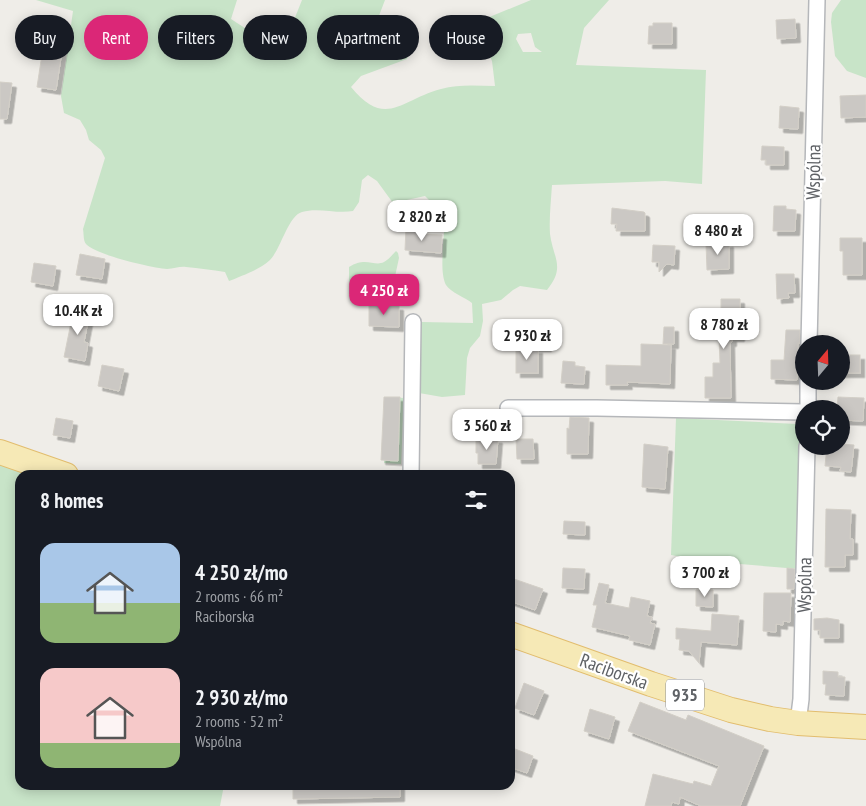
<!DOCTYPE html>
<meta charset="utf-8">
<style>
:root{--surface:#171b24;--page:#20242c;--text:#f1f3f6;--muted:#9ea1a6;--accent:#db2777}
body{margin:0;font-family:"PT Sans Narrow",sans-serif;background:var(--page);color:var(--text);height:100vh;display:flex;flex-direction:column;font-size:19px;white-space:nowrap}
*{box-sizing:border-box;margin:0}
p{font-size:16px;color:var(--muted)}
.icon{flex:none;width:28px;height:28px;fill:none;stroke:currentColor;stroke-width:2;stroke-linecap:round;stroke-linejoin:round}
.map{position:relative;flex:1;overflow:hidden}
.panel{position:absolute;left:15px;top:470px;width:500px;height:320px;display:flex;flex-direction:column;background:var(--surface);border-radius:15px;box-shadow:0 2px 12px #0003}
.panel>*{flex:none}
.guide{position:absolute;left:15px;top:15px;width:500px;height:45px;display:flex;gap:10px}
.needle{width:32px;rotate:19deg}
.buttons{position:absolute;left:795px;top:335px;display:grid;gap:10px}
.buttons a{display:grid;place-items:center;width:55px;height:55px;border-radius:50%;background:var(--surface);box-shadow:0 2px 12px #0003;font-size:25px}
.price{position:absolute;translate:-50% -42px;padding:0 11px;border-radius:10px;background:#fff;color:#222;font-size:16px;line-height:32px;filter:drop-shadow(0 1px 2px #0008)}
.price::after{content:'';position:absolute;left:50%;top:30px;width:15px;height:11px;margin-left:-8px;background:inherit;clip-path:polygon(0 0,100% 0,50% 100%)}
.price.active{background:var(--accent);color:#fff}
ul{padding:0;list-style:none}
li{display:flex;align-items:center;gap:15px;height:125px;padding:0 25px}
li span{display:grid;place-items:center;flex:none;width:140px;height:100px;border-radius:15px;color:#555}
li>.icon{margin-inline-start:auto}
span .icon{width:60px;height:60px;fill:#fffc;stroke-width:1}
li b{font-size:21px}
h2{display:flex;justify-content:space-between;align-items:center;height:60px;padding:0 25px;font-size:21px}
.pill{padding:0 18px;border-radius:22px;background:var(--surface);box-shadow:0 2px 12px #0003;font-size:18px;line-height:45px}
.pill.active{background:var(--accent);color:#fff}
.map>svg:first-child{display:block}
.green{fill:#c8e4c8;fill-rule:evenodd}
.building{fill:#cbc8c4;stroke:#d3cfc7;filter:url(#shadow)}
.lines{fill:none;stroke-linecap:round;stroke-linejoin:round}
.minor-casing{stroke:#b5b7ba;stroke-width:18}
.primary-casing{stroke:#e2bd6e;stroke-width:26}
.minor{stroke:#fff;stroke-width:15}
.primary{stroke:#f6e9b6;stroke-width:24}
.labels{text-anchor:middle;stroke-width:4.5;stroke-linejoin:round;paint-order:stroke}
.shield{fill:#fff;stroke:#8f9194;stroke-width:1}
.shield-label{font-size:18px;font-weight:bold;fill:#5f6266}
.street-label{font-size:19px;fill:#5f6266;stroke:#fff}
</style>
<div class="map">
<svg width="866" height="806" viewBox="0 0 866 806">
<defs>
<filter id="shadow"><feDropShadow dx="4.5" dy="4.5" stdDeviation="0" flood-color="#0004"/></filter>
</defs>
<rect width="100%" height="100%" fill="#efede8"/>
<g class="green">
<path d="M36,0h201l-6,19 26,17 27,9 18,-45h83l-21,55 28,-9 13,-2 5,5 -3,10 -46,17 -10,11c35,42 49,13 90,2 18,-5 36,-3 54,-3l-3,-25 -9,-19 -1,-11 1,-7 4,-6 44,-18h78l-25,28 -8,37 130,5 -4,114 -37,-3 -113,4c-1,16 -3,33 -2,49 3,24 16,33 -3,56l-27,-4 -7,4 -12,10 -19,4 1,17 -3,15 -10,12 -3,10 -2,37 -23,2 -23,-4 2,-71 52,1 -1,-20c-6,-5 -22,-11 -26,-18 -8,-15 0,-52 -2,-70l-19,-19 -32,7 -16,-22 -9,-6 -6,5 -3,22 -6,9c-17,3 -35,-4 -51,1 -14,4 -21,37 -32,48 -9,9 -29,16 -41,21l-4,-9c-13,-2 -26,-4 -39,-5 -6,-1 -12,2 -19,2 -15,-1 -71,-14 -81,-25 -3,-4 -2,-10 -3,-15l22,-71 -4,-8 -12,-10 -3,-10 -6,-10 -16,-7 -3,-17 12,-85zM531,33l4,14 7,5h-19l-7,-13 2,-5z"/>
<polygon points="841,0 866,0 866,78 847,71 835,56 831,22 832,13"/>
<path d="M396,251l2,2 1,5 -8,37 -42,-1v-27c17,-11 25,0 35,-5 4,-2 8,-7 12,-11z"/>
<polygon points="387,397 404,398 401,464 384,463"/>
<polygon points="676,418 797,424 803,433 799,569 704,561 671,555"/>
<polygon points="0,452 33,475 20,475 20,582 18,587 20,588 20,785 224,785 220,806 0,806"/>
</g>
<g class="building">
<polygon points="795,19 796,38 777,39 776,20"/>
<polygon points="653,23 672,23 672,44 648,44 649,26 653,26"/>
<polygon points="45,35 64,38 56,90 37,87"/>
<polygon points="0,82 12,83 7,119 0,119"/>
<polygon points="866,95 866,117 841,118 840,96"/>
<polygon points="780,106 799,108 798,129 779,128"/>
<polygon points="762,146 784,147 784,165 766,165 766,160 761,160"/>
<polygon points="774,206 786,206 786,209 796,210 795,231 773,231"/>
<polygon points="612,208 644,212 645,213 645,231 616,231 617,224 611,224"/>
<polygon points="406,227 418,228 417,234 442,235 441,253 405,250"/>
<polygon points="840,238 862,238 862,275 843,275 843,251 840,251"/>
<polygon points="729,243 729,269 707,270 706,244"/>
<polygon points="653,245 675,246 674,265 667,264 659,272 659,262 652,262"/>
<polygon points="80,254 105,259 102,279 76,275"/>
<polygon points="34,263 56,266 53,286 31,282"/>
<polygon points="776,274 794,274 795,293 788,293 789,298 777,299"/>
<polygon points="721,299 740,299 740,337 732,337 732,342 730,342 731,398 705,398 705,377 713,377 713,363 720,363 718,313 721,313"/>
<polygon points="369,305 399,306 399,327 369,326"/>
<polygon points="74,308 90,311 84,342 88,343 85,361 64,357"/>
<polygon points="664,327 674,327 674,344 663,344"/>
<polygon points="786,330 800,330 800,343 798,343 797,380 771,379 771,360 784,360"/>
<polygon points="535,334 548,335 547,347 534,347"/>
<polygon points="641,344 671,345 670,384 627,382 628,385 606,385 606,365 641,366"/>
<rect x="516" y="349" width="22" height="24"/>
<rect x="841" y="355" width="19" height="18"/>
<polygon points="563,361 575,362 575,366 585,367 584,384 561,383"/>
<polygon points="102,365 124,369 119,391 98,386"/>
<polygon points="384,397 400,397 398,461 381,460"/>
<polygon points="838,397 864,398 863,421 841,420 841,409 837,409"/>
<polygon points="570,417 589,418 588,454 567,454 567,428 569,429"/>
<polygon points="56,418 73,421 70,438 53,435"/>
<polygon points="476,438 498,439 496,464 478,464 478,453 476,453"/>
<polygon points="516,439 533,439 534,459 517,459"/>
<polygon points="644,444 668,447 665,489 642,487"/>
<polygon points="841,444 854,445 851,472 840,471 841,467 825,466 827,446 841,446"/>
<polygon points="826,509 851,510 850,539 853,539 853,555 845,555 845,567 825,567"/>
<polygon points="564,521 585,522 585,535 563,534"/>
<polygon points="563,568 585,569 584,589 562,588"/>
<polygon points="787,568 795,569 794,589 787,589"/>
<polygon points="514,579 543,589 535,610 510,601 510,589"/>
<polygon points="599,583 609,585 605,603 629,608 631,597 650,601 647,616 652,617 650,623 655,624 650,645 629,640 630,636 592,627 597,605 593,605"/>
<polygon points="696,590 713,590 713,607 696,606"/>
<polygon points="764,593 791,593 790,622 783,621 783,625 776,624 776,632 763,631"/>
<polygon points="712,614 739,616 737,645 701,642 699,663 689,651 679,650 680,639 676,639 676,628 711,631"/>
<polygon points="827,618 839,620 839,638 820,638 820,630 814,630 814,619"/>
<polygon points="823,671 838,672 838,677 845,677 844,696 825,695 826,684 823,684"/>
<polygon points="524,683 544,691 534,715 515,708"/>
<polygon points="640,702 686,720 688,715 764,746 740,806 701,806 680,797 679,804 672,802 671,806 645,806 653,774 693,784 694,781 711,786 719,766 628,731"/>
<polygon points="590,709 615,717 609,739 584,731"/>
<polygon points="510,747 533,756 527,773 510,767"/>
<polygon points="293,785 400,785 400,797 293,799"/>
</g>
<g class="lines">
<g class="minor-casing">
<g id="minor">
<polyline points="809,344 817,0"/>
<polyline points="508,408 597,408 804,412"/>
<polyline points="808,409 808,381"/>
<polyline points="411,475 413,322"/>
<polyline points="798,723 801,699 807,446"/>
</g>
</g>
<g class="primary-casing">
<g id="primary">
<polyline points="0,452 66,475"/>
<polyline points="510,634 651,684 731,710 770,719 798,723 866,727"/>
</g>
</g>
<use href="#minor" class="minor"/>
<use href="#primary" class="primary"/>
</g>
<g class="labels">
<rect class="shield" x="666" y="679.5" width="38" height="31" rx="4"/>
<g class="shield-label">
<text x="685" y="701">935</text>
</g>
<g class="street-label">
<text transform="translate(813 172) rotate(-89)" y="7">Wspólna</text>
<text transform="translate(804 585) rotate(-89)" y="7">Wspólna</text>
<text transform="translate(614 671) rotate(20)" y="7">Raciborska</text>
</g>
</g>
</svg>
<div class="buttons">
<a><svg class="needle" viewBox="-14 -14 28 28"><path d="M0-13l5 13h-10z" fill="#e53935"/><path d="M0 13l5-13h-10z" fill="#9ea1a6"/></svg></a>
<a><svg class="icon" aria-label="locate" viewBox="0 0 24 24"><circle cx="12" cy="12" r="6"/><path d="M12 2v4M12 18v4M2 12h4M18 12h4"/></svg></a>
</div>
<b class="price" style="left:422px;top:242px">2 820 zł</b>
<b class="price" style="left:718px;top:256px">8 480 zł</b>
<b class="price active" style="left:384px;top:316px">4 250 zł</b>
<b class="price" style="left:78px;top:336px">10.4K zł</b>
<b class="price" style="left:724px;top:350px">8 780 zł</b>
<b class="price" style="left:527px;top:361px">2 930 zł</b>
<b class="price" style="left:487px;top:451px">3 560 zł</b>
<b class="price" style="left:705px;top:598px">3 700 zł</b>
<div class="guide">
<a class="pill">Buy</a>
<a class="pill active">Rent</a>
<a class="pill">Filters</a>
<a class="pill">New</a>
<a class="pill">Apartment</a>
<a class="pill">House</a>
</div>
<section class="panel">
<h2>8 homes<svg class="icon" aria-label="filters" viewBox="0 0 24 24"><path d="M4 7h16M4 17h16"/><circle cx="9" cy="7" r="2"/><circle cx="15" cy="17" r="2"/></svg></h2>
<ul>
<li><span style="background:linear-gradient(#a9c7e8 60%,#8fb573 0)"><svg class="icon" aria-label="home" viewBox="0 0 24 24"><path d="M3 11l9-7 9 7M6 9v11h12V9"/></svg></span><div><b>4 250 zł/mo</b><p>2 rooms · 66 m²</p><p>Raciborska</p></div></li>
<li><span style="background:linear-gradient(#f6c9c9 75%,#8fb573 0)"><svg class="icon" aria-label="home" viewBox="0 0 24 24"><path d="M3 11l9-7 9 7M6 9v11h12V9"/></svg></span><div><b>2 930 zł/mo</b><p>2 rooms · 52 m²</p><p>Wspólna</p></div></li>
</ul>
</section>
</div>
